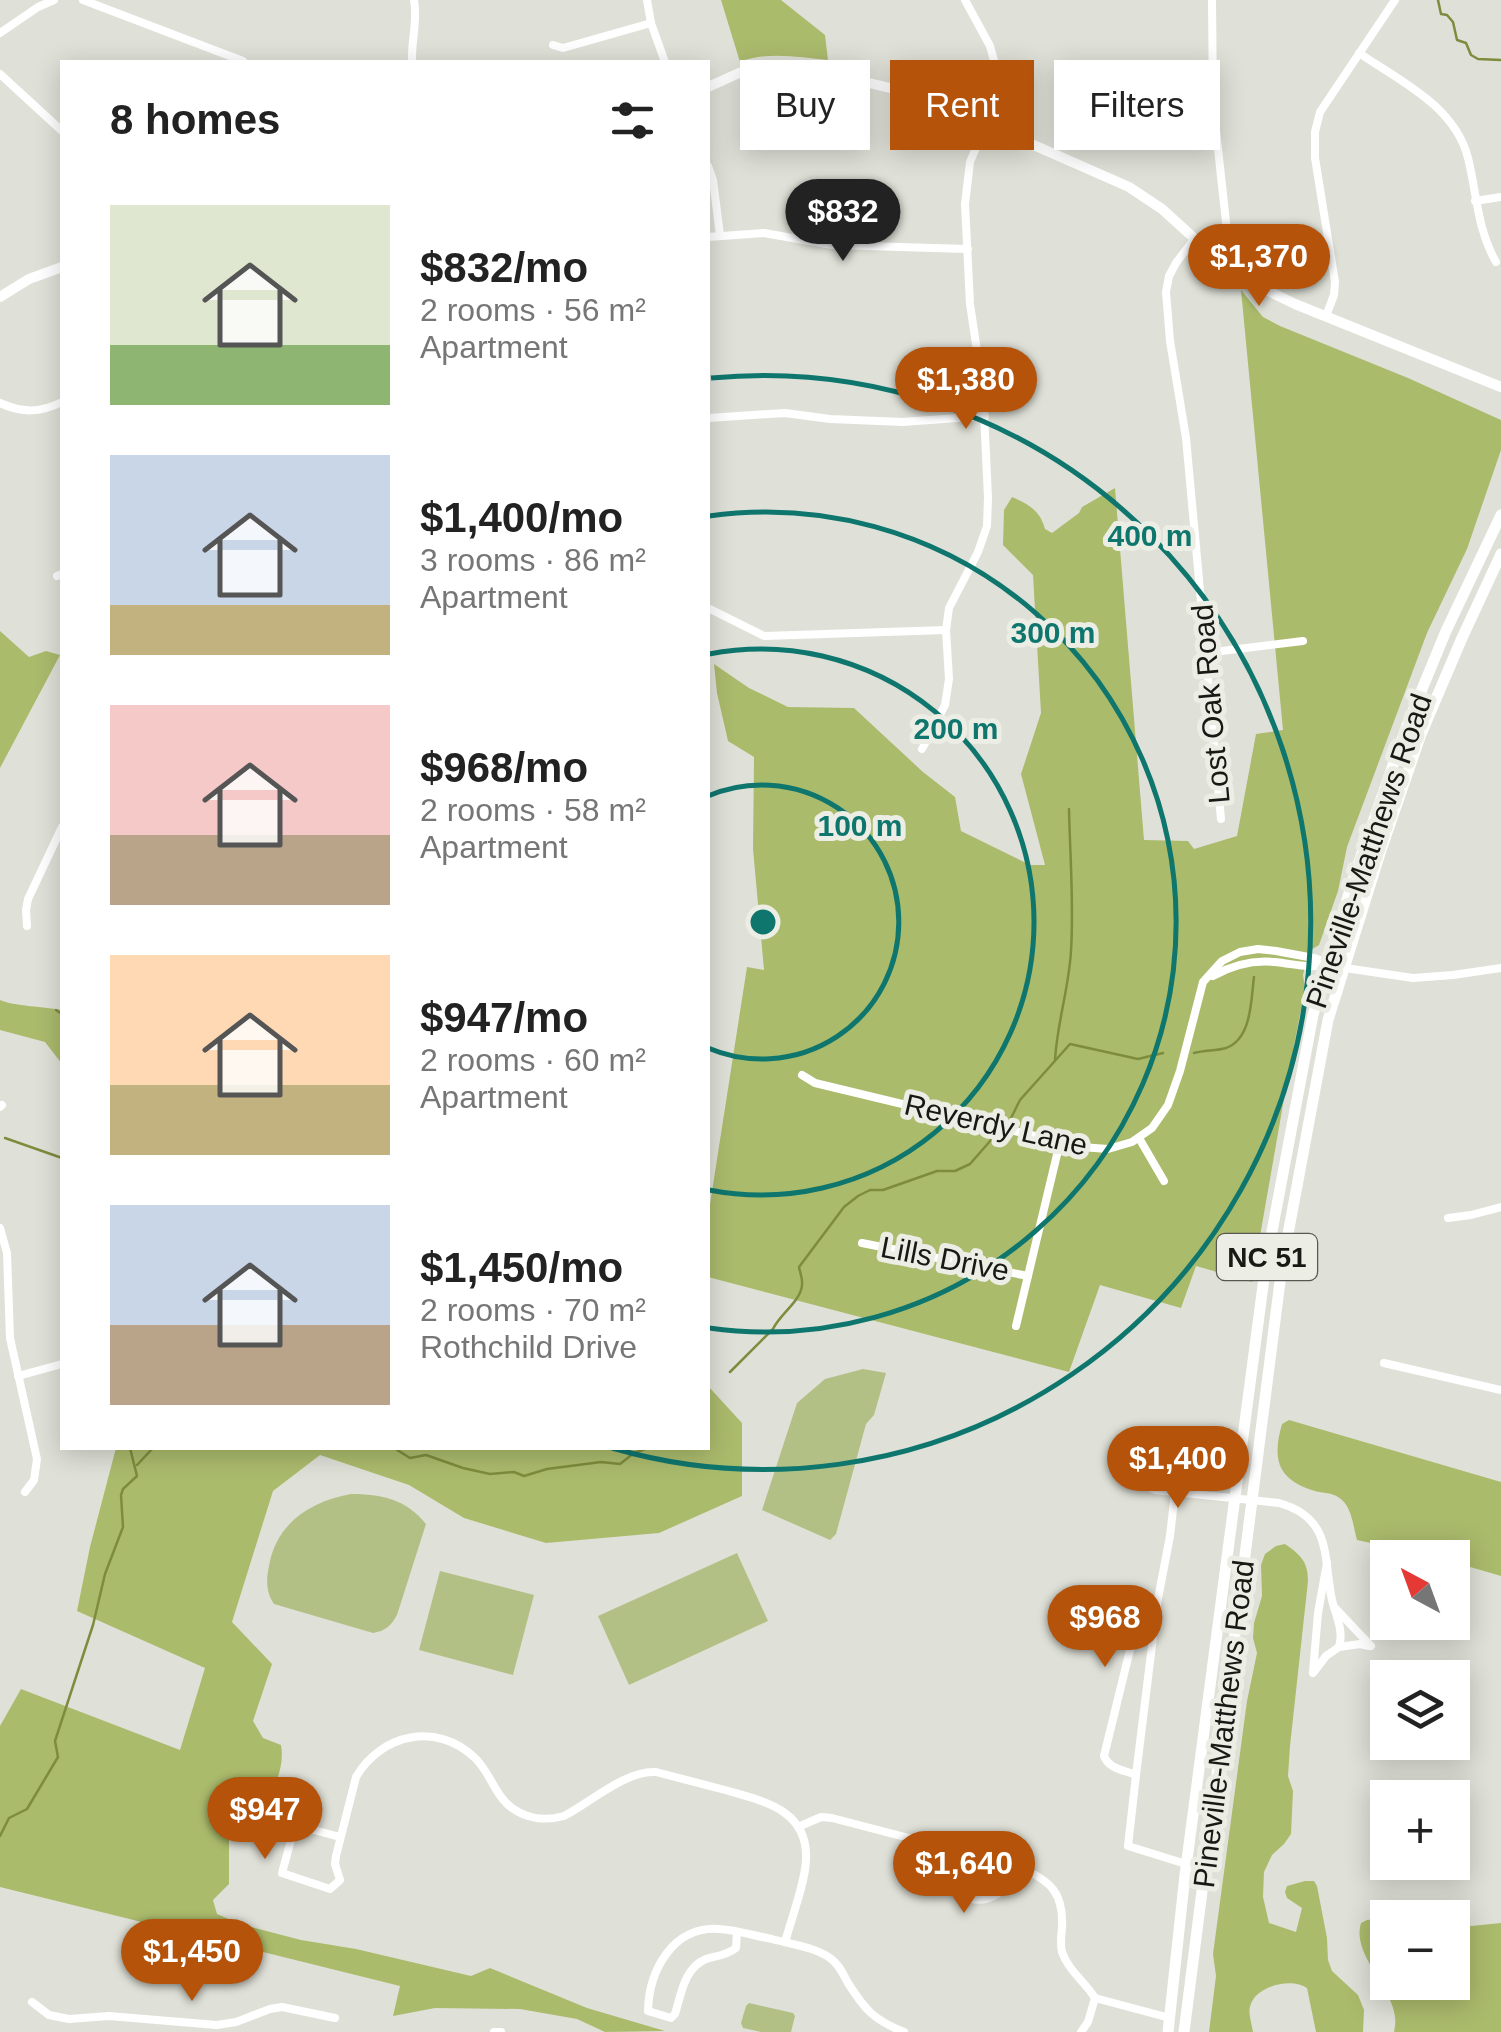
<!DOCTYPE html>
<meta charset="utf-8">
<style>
:root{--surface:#fff;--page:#f6f6f6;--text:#222;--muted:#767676;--accent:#b45309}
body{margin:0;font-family:Helvetica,sans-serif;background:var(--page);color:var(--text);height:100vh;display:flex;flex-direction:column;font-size:38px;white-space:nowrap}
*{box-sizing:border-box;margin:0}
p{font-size:32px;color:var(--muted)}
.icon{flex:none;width:55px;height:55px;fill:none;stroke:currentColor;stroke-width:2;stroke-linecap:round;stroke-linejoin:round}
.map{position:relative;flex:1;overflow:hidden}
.panel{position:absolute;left:60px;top:60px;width:650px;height:1390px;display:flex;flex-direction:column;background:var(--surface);border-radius:0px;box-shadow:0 5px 25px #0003}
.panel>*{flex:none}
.top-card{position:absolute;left:740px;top:60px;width:610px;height:90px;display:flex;gap:20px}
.needle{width:65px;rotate:319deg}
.fabs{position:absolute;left:1370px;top:1540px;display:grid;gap:20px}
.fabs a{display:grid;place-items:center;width:100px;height:100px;border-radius:0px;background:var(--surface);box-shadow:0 5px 25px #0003;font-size:50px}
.price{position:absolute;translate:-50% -85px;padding:0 22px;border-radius:35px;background:var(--accent);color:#fff;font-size:32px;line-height:65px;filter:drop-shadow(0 2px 5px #0008)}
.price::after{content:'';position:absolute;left:50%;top:60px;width:30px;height:22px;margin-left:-15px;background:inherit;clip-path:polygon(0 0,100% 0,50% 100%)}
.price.selected{background:#222;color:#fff}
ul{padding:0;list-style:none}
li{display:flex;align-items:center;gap:30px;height:250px;padding:0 50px}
li span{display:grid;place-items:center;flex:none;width:280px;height:200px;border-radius:0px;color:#555}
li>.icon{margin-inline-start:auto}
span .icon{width:120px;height:120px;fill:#fffc;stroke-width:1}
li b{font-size:42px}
h2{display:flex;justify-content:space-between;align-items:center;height:120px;padding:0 50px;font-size:42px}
.pill{padding:0 35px;border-radius:0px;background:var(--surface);box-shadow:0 5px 25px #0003;font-size:35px;line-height:90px}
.pill.selected{background:var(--accent);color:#fff}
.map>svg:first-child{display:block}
.green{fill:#b3c085}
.forest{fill:#abbb6c}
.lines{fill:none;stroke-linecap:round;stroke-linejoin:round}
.stream{stroke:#7d8c3d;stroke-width:2.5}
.street{stroke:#fff;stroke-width:8}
.secondary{stroke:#fff;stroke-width:10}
.primary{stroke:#fff;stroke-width:11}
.ring{fill:none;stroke:#0f766e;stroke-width:5}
.labels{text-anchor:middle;stroke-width:10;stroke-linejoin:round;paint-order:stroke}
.shield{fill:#eceee5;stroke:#585853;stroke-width:2.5}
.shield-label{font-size:28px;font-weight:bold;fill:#181815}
.street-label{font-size:30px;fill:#181815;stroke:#eceee5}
.centre{fill:#0f766e;stroke:#eceee5;stroke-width:5}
.ring-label{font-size:30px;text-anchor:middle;font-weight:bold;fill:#0f766e;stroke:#eceee5;stroke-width:10;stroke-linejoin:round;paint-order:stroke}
</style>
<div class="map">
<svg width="1501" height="2032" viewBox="0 0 1501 2032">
<rect width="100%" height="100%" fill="#dfe1d8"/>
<g class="green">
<polygon points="863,1369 886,1373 874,1415 866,1424 836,1534 830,1540 762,1510 797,1403 825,1379"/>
<path d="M351,1494c31,0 55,5 75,30l-29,91c-6,11 -12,16 -24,18l-99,-29c-8,-12 -8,-24 -5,-38 7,-42 41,-65 82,-72z"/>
<polygon points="737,1553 768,1621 629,1685 598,1616"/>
<polygon points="440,1571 534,1595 513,1675 419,1650"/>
<polygon points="749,2003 793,2013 795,2016 791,2032 761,2032 743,2028 741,2023 746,2006"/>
</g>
<g class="forest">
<path d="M721,0h60l44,35 3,25c-29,-3 -61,-9 -88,2z"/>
<path d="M1241,290l22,27 17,9 128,52 93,42v30l-34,99 -40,84 -80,214 -9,44 -19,54 -10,6 -6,24 2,13 -20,105 -33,189 -56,-16 -15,42 -81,-23 -31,87 -361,-95v-60l39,-250 17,3 -11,-121 1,-92 -26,-16 -11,-48 -3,-29 35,24 39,19 66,1 69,64 32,25 6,34 69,34h15l-24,-91 20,-61 -8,-138 -30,-30 1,-35 8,-13c16,7 28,13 33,32l7,4 27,-20 3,-6 33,-19 29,352 44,1 6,8 43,-13 19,-102 27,-4z"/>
<polygon points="0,631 29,657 46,651 60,655 0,768"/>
<path d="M0,1000c13,6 46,7 62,10v54l-17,-22 -45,-12z"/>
<path d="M708,1386l34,37v73l-83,37 -113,10 -82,-25 -55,-33 -89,-30 -47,36 -41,131 40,42 -19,57 10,17 18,7c3,16 -2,39 -15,50 -6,5 -18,7 -26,9l-11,36v44l-16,16 4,14 23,10 61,16 55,9 115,27 19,-8 97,40 78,23 -60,1 -28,-13 -57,-10 -85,-1 -42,8 7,-30 -400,-99v-161l21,-37 159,61 25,-82 -128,-57 13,-64 26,-99h592z"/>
<path d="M1289,1420l212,62v94l-48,-14 -1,-4 -17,-1 -78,-17c-4,-14 -5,-35 -19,-43 -5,-4 -16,-4 -23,-6 -38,-11 -43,-32 -33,-67z"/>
<path d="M1285,1544c16,11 23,18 23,37l-18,165 -2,30 5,15 -2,43 -7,10 -12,11 -8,17 -1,25 6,26 27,9 6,-24 -15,-10 -2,-6 2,-6 18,-5h9l3,5 10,52 1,22 4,11 26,24 6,15 -1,22h-47l-9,-44c-15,-11 -53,-2 -57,19 -2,6 2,18 3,25h-44l7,-56 -3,-22 34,-253 10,-48 -4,-15 1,-15 8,-27 -1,-31 4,-11 11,-8z"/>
<path d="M1443,1912l10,5 8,10 40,-4v109h-107c11,-37 -44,-73 -33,-109l6,-3 20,-2 1,64h64v-64l-60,-1z"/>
</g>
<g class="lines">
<g class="stream">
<polyline points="1438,0 1441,14 1447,15 1453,22 1457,40 1466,43 1471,55 1478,59 1501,60"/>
<polyline points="56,1010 62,1014"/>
<path d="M1194,1053c11,-3 22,-2 32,-5 26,-9 25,-49 28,-71"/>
<path d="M1055,1060c2,-37 14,-72 16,-109 3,-47 -1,-95 -2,-142"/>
<polyline points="1009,1122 1020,1100 1070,1044 1138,1059 1163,1053"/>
<polyline points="5,1138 62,1158"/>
<path d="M730,1372l43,-43c7,-15 28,-28 29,-44 1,-6 -2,-12 -3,-18l45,-60 14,-11 12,-6h13l54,-19h18l15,-7 28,-32"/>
<polyline points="394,1448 410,1458 426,1455 463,1468 490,1474 514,1472 524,1476 547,1469 601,1462 620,1464 634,1453 648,1448"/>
<polyline points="137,1465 153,1448"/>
<polyline points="0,1836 9,1818 27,1809 58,1757 55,1741 93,1625 105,1574 123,1527 121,1495 123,1489 137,1476 130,1448"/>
</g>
<g class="street">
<polyline points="83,0 243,61"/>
<polyline points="647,0 651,23 665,62"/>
<polyline points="1212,0 1213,103 1227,231 1224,242 1213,254"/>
<polyline points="0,33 38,7 54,0"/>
<polyline points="553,45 563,48 651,23"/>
<path d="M1359,53c41,28 96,53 109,105 9,36 9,71 28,104"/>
<path d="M412,62c-1,-21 6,-41 2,-62"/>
<polyline points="0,74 62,131"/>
<polyline points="708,166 713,180 720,235"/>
<polyline points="1475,201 1501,197"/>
<polyline points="708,237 764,233 832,245 968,249"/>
<polyline points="1195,238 1176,263 1169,276 1166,292 1170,341 1186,438 1221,819"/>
<polyline points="1326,316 1334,295 1335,282 1315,158 1315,132 1320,112 1395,0"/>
<path d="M0,403c22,10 40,10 62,-1"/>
<polyline points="708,418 785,413 830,419 903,422 985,416"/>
<polyline points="57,576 62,574"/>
<polyline points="708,608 764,636 946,630"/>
<polyline points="1206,653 1303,641"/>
<polyline points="922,749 945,705 949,679 946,630 949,608 978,552 987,526 988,498 983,391 970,304 965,204 970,162 987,122 997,88 998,75 990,46 965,0"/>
<polyline points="27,926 26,910 28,899 62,827"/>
<path d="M1213,976c18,-10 40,-16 61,-14 22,2 33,7 55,2"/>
<polyline points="802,1075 815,1083 1081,1147 1108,1149 1132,1142 1152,1128 1168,1105 1180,1071 1203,982 1222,961 1240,952 1258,949 1276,951 1314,958 1345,968 1413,978 1453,975 1501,968"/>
<polyline points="0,1107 2,1105"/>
<polyline points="1139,1138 1164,1181"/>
<polyline points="1448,1218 1471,1215 1501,1207"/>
<polyline points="0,1228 7,1253 10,1338 37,1459 34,1480 25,1492"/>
<polyline points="862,1243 1028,1276"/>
<polyline points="1016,1326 1060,1142"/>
<polyline points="1384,1363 1501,1390"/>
<polyline points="18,1376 62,1364"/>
<path d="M1128,1476l27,14 124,13c54,15 44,55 53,97 4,16 12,31 7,47l-13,9 -13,17"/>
<path d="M1175,1492l-5,44 -13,68 -18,11 -2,6 -33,135c5,13 20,14 32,19l-8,71 58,18"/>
<polyline points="1336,1609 1371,1646"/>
<polyline points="1339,1647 1360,1644 1369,1646"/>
<polyline points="1313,1672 1318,1613 1327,1563"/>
<polyline points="1136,1775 1157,1605"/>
<path d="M798,1827l23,-10 11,1 188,49c30,14 44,25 42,61 -1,9 -2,16 0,24 6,18 23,30 33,46l75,20"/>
<path d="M340,1837l-45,-12 -13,48 48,16 10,-9 -5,-16 1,-8 20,-79c25,-43 81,-56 119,-19 15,14 20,38 37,50 15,11 34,13 52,8 27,-14 62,-46 92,-44 23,6 46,12 69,18 37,11 83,19 81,69 0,21 -15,61 -21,83"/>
<path d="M940,1846c-2,61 57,73 78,21"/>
<path d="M737,1932l-1,16c-13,9 -18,7 -30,11 -22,9 -25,36 -31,55l-4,4 -23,-7c1,-41 25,-85 71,-82 18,1 36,7 53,10 19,5 42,8 58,19 9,6 13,16 18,25 17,27 26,37 56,49"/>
<polyline points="32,2002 49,2015 69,2019 109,2016 217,2025 236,2022 270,2009 282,2007 335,2018"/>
<polyline points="494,2032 501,2032"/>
<polyline points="1081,2032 1088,2022 1095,1998"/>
</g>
<g class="secondary">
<polyline points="708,87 739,73 779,67 831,74 907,92 943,105 1129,187 1162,209 1206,249 1258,286 1295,304 1501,387"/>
<polyline points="0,297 29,279 62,267"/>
</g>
<g class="primary">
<polyline points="1168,2032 1185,1875 1266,1263 1313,1015 1354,876 1406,728 1446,631 1501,515"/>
<polyline points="1184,2032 1282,1266 1328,1020 1380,853 1421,734 1462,638 1501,554"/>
</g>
</g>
<g class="ring">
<path d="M708 796A137 137 0 1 1 708 1048"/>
<path d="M709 654A273 273 0 1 1 709 1190"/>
<path d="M709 516A410 410 0 1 1 709 1328"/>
<path d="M711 378A547 547 0 1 1 612 1448"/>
</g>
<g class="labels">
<rect class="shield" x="1217" y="1234" width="100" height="46" rx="8"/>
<g class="shield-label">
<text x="1267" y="1267">NC 51</text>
</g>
<g class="street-label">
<text transform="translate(1211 704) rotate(-95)" y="10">Lost Oak Road</text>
<text transform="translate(1369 851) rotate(-71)" y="10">Pineville-Matthews Road</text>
<text transform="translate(996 1125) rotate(13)" y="10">Reverdy Lane</text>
<text transform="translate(945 1259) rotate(11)" y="10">Lills Drive</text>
<text transform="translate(1224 1724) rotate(-83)" y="10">Pineville-Matthews Road</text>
</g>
</g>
<circle cx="763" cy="922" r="15" class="centre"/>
<g class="ring-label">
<text x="1150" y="546">400 m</text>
<text x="1053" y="643">300 m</text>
<text x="956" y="739">200 m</text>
<text x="860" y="836">100 m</text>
</g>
</svg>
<div class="fabs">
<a><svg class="needle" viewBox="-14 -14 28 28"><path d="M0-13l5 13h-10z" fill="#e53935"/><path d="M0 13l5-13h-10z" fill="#767676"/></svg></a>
<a><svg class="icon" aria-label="layers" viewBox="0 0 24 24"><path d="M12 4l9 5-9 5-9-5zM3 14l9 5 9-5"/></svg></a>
<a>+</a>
<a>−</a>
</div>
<b class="price selected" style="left:843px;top:264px">$832</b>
<b class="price" style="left:1259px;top:309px">$1,370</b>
<b class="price" style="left:966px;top:432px">$1,380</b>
<b class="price" style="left:1178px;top:1511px">$1,400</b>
<b class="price" style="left:1105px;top:1670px">$968</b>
<b class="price" style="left:265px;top:1862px">$947</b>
<b class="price" style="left:964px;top:1916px">$1,640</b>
<b class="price" style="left:192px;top:2004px">$1,450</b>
<div class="top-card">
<a class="pill">Buy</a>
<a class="pill selected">Rent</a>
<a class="pill">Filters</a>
</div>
<section class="panel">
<h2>8 homes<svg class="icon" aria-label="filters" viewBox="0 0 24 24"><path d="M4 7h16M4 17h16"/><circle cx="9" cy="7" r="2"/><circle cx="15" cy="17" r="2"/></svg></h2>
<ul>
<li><span style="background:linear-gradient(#dfe7d0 70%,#8fb573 0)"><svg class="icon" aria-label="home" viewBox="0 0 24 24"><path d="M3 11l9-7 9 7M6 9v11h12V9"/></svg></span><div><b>$832/mo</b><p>2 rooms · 56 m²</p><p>Apartment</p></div></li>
<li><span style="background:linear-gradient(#c9d6e8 75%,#c2b280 0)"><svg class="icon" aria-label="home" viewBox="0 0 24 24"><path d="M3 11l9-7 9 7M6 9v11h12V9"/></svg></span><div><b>$1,400/mo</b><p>3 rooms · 86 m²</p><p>Apartment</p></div></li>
<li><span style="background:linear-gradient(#f6c9c9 65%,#b9a48a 0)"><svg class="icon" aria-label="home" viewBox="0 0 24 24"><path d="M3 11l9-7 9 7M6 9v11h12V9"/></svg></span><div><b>$968/mo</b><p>2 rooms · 58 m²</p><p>Apartment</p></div></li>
<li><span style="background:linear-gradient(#ffd9b3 65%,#c2b280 0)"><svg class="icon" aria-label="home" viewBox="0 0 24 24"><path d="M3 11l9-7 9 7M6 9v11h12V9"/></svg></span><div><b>$947/mo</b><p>2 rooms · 60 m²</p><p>Apartment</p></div></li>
<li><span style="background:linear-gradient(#c9d6e8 60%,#b9a48a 0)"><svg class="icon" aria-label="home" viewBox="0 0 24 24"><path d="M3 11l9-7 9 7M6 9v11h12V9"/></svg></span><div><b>$1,450/mo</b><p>2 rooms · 70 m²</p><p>Rothchild Drive</p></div></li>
</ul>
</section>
</div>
